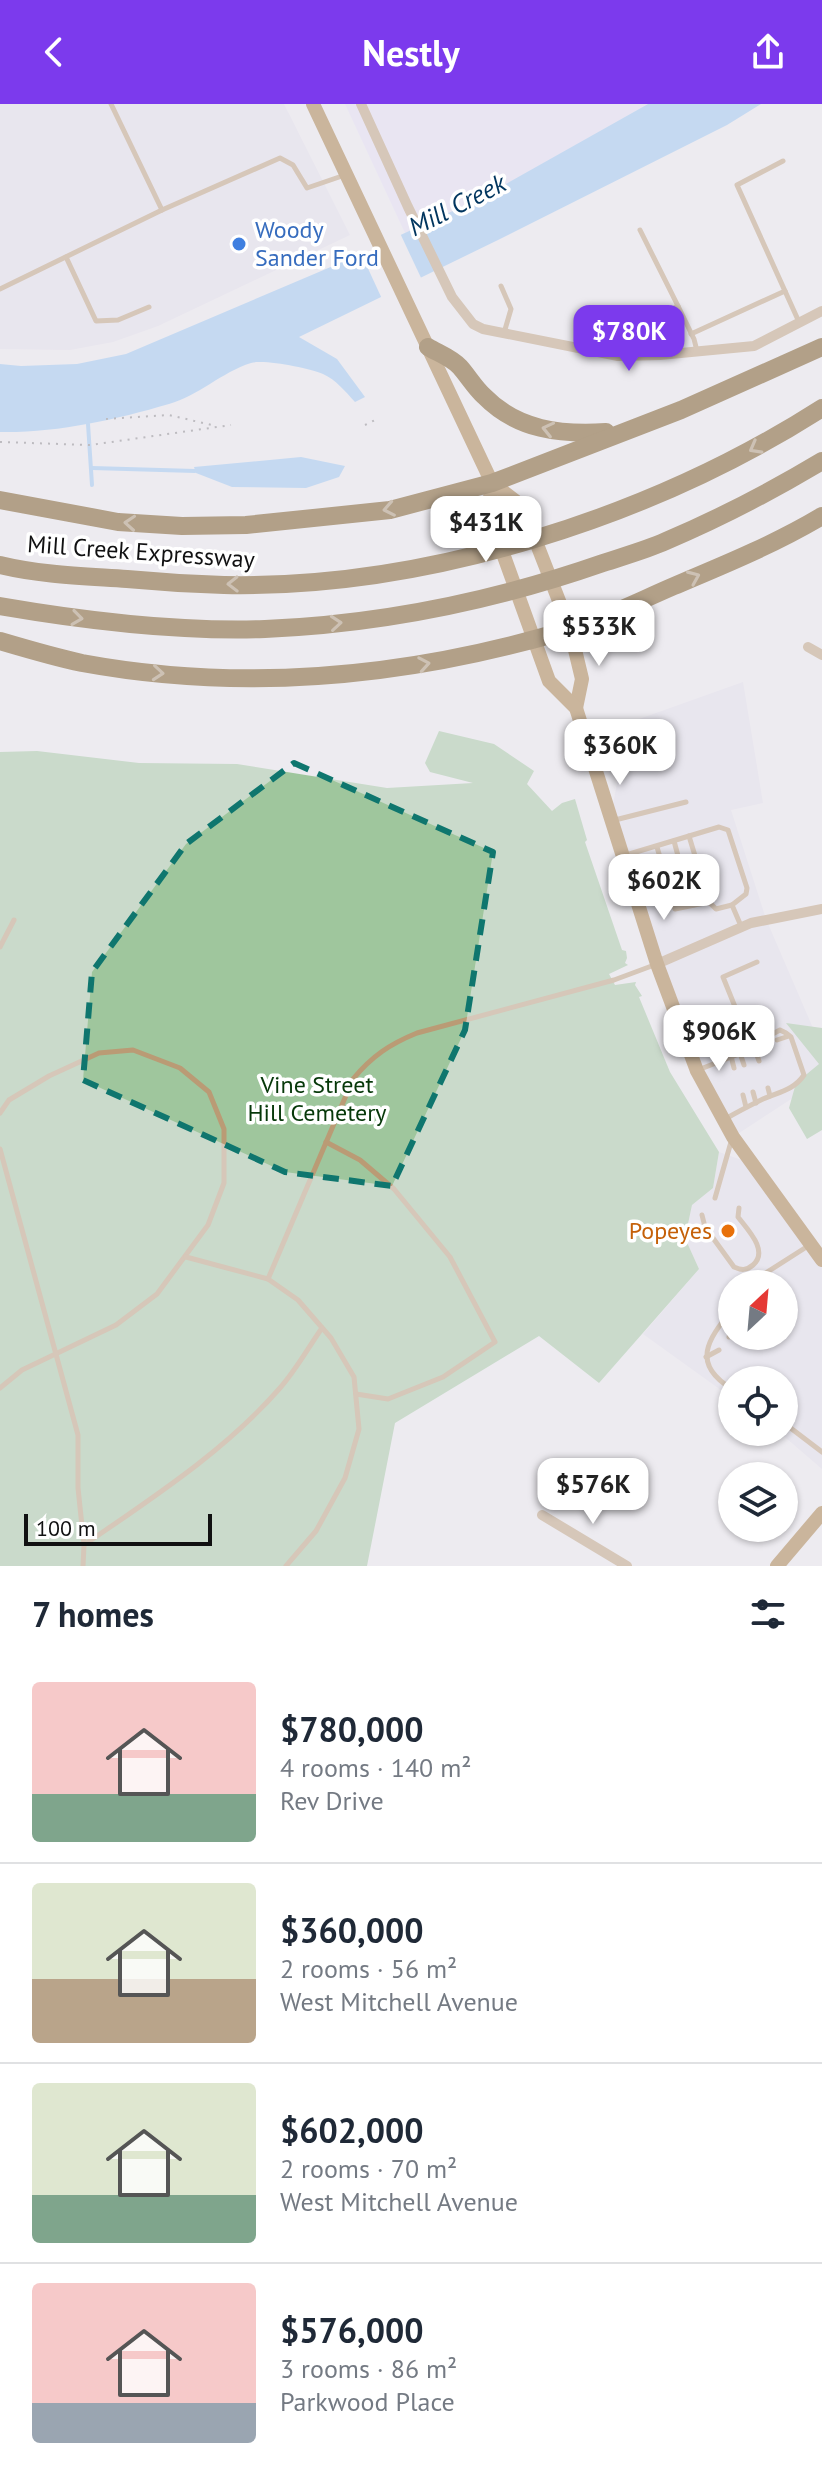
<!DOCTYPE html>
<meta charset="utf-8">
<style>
:root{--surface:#fff;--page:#f2f2f3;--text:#1f2937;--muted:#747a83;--line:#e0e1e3;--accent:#7c3aed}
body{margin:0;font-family:"PT Sans",sans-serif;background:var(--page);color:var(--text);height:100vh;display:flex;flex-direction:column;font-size:30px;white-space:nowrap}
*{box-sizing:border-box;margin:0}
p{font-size:26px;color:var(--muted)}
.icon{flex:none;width:44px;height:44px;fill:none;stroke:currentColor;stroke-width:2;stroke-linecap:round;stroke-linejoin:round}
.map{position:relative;height:1462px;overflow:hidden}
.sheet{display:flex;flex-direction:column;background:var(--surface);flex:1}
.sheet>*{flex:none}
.needle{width:52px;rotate:26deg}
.controls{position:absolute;left:718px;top:1166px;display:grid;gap:16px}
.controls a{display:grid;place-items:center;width:80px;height:80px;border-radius:50%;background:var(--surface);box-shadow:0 2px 6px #0004;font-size:40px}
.scale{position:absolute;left:24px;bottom:20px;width:188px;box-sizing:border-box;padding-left:8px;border:4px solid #111112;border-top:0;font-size:22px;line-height:28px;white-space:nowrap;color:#111112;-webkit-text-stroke:6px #fff;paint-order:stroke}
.price{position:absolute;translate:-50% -68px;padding:0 18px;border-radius:16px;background:#fff;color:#222;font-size:26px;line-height:52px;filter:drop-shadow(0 2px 4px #0008)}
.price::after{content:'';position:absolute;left:50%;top:48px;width:24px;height:18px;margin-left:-12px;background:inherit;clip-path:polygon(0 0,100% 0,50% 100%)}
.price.on{background:var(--accent);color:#fff}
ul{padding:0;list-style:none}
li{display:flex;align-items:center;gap:24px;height:200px;padding:0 32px}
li+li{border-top:2px solid var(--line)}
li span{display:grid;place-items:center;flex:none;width:224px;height:160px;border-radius:8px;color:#555}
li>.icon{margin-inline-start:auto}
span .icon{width:96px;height:96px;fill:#fffc;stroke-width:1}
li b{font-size:34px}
h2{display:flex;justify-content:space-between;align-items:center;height:96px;padding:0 32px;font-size:34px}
header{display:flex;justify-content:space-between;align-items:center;height:104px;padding:0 32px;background:var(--accent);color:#fff;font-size:36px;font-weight:800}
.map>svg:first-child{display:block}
.built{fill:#e3dfeb;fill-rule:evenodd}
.industrial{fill:#e5def4}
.green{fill:#9fc69d}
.water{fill:#95c4f2}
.pier{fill:#edebf0}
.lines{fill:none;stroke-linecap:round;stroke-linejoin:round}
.stream{stroke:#95c4f2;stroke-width:4}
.path{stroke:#838285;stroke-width:2;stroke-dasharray:2 6;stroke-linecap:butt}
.lane{stroke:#ba9b75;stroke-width:5}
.street{stroke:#ba9b75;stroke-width:10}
.secondary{stroke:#a07335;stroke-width:14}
.highway{stroke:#6a4509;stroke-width:18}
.oneway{stroke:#a68f6b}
.marked{fill:none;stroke:#0f766e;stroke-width:6;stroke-dasharray:16 10;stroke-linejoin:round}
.shop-dot{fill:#3f7fe0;stroke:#fff;stroke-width:3}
.food-dot{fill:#e8710a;stroke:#fff;stroke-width:3}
.labels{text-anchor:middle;stroke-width:7;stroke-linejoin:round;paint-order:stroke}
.shop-label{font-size:24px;fill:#366cbe;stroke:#fff;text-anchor:start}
.street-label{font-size:24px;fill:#111112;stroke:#fff}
.park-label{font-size:24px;fill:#063809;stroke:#fff}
.food-label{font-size:24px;fill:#c56008;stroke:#fff;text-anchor:end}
.water-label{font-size:26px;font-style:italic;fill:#00355e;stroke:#fff}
</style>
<header><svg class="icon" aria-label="back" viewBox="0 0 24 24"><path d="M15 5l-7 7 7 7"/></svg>Nestly<svg class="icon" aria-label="share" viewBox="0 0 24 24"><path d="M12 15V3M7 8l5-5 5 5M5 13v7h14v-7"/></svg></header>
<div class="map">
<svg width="822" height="1462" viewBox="0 0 822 1462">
<rect width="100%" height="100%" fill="#edebf0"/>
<g class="built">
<polygon points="0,0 284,0 350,131 158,222 113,238 70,246 0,245"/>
<polygon points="743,578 763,699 731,706 766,815 822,945 822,975 733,1033 691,952 610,717 628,619"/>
<path d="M719,1048l34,12 69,94v211l-43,-37h5v-52h-52v18l-89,-64 56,-65 -14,-31 7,-33 21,-17zM732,1180h52v52h-52z"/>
</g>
<polygon class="industrial" points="345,0 648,0 482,94 405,129"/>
<g class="green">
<polygon points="439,627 494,640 534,667 527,680 552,707 562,699 575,695 587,736 585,738 622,846 626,847 627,854 625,859 628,861 609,870 615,881 636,878 635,881 642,892 639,893 670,968 719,1048 713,1084 692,1101 685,1134 699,1165 599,1279 539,1232 395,1319 367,1462 0,1462 0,648 37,647 139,659 237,660 387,684 473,679 430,668 425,659"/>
<polygon points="786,919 822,924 822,1026 807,1035 789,1004 796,979 819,960"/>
</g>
<g class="water">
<path d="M648,0h113l-34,21 -229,115 -199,97 38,22 28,38 -10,5c-10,-11 -19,-22 -32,-28 -14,-6 -59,-15 -72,-11 -29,9 -53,33 -82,41 -55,16 -112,29 -169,28v-68l21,2 56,-2 49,-10 207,-88 148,-68z"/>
<polygon points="301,353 345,362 339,373 306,384 232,383 196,369 194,363"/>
</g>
<polygon class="pier" points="399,127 423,178 383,197 359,145"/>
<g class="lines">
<g class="stream">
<polyline points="88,320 92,381"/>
<polyline points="92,364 195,367"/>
</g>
<g class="path">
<polyline points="106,315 169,311 216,322"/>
<polyline points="365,321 377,315"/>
<polyline points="0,338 90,341 231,321"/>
</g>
<g class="lane">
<polyline points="111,0 162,106"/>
<polyline points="783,57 737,81 799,218"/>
<polyline points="640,126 678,202"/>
<polyline points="66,153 96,217 118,216 149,203"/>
<polyline points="501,182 511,205 504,229"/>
<polyline points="0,185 162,106 280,54 293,61 307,84 345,71"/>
<polyline points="691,230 785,187"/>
<polyline points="618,251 617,237 628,227 678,202 694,235 697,247"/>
<polyline points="615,716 686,698"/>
<polyline points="689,732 709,798"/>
<polyline points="674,737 681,763"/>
<polyline points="657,743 675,805 709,798 716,805 732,801"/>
<polyline points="626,751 719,723 728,726 747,784 746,790 732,801 741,822"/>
<polyline points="687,780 694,801"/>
<polyline points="0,843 14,816"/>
<polyline points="744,925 723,873 757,858"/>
<polyline points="777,936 789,932"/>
<polyline points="754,943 759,957"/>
<polyline points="740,949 744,961"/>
<polyline points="731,952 734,964"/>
<polyline points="698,966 767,939"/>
<polyline points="768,984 770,992"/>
<polyline points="753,988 756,999"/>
<polyline points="743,991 746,1003"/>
<polyline points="0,1009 9,996 49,972 99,949 133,946 180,964 209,988 224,1025 224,1079 208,1121 157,1190 116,1221 22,1266 0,1284"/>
<path d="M727,1014c12,-7 24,-13 36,-19 16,-7 31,-9 41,-24l-13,-38 -5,-4 -6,-3 -17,9 -9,8"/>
<polyline points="326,1038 360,1056 394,1085 450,1153 495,1238 443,1273 388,1295 356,1290"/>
<polyline points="0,1045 78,1331 78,1384 84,1441 83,1462"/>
<polyline points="715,1094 731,1038"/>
<path d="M702,1111l3,12 29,40c7,3 12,4 19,-2 16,-14 -5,-35 -15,-48l1,-9"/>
<polyline points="186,1153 268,1175 298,1196 331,1234 354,1273 359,1325 345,1374 316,1427 286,1462"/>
<path d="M268,1175l85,-200c19,-23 37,-35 64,-46l197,-53 43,-16"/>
<polyline points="754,1180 761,1172 808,1142"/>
<path d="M732,1206c-25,30 -41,54 0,79"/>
<polyline points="729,1233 732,1223"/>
<polyline points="706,1253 719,1246"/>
<polyline points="784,1319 822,1348"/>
<path d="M84,1441c68,-47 141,-94 196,-157 16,-18 28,-40 42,-60"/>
</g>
<g class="street">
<polyline points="361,0 408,103 452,193 473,220 483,225 618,252 660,251 754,242 822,207"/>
<polyline points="808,543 822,551"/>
<polyline points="657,860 751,819 822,805"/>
<polyline points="542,1411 627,1462"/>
</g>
<g class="secondary">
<polyline points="313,0 492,379 522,402 570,525 582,575 576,604"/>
<polyline points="492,379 488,408 549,577 576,604 657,860 697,967 733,1033 822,1156"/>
<polyline points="777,1462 822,1409"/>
</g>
<g class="highway">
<path d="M428,243c10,6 24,11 32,20 8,9 15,21 24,29 33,34 77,39 122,36"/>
<polyline points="0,396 118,418 182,422 246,421 390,406 492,379 681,306 822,243"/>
<path d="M0,461c41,10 84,11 127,14 32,3 64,5 97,6 202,4 428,-68 598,-177"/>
<path d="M0,502c87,15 177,26 265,23 115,-5 229,-28 338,-66 21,-7 43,-13 63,-22 54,-23 106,-50 156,-80"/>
<path d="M0,537c27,8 54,16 82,22 163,30 327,14 485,-33 37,-11 72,-29 107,-44 50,-21 101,-42 148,-70"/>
</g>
</g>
<defs><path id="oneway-chevron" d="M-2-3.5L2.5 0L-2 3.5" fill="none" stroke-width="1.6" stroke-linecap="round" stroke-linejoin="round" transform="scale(2)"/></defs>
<g class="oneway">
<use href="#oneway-chevron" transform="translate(548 325) rotate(-167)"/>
<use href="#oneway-chevron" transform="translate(755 344) rotate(151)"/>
<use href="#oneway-chevron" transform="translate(389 405) rotate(169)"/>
<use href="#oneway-chevron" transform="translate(130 419) rotate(-176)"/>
<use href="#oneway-chevron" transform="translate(694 473) rotate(-23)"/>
<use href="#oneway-chevron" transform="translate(233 480) rotate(179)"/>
<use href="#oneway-chevron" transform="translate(77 514) rotate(8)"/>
<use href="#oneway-chevron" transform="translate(336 519) rotate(-5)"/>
<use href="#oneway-chevron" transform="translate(424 560) rotate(-10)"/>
<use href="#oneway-chevron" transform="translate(158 569) rotate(5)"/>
</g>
<path d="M0 0H822V1462H0ZM294,659l199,89 -28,178 -73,156 -107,-14 -202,-92 9,-108 94,-128z" fill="#edebf0" fill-opacity=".55" fill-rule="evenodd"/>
<path class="marked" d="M294,659l199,89 -28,178 -73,156 -107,-14 -202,-92 9,-108 94,-128z"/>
<circle class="shop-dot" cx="239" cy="140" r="8"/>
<circle class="food-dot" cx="728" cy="1127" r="8"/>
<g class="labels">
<g class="shop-label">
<text x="255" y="134">Woody<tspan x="255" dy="28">Sander Ford</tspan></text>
</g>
<g class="street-label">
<text transform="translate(141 448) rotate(4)" y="8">Mill Creek Expressway</text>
</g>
<g class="park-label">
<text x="317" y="989">Vine Street<tspan x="317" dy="28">Hill Cemetery</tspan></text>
</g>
<g class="food-label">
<text x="712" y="1135">Popeyes</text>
</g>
<g class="water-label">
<text transform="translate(457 101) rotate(-27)" y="9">Mill Creek</text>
</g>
</g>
</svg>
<div class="controls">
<a><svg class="needle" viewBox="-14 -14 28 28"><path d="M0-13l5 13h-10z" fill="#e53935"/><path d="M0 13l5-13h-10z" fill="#747a83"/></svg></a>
<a><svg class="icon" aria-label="locate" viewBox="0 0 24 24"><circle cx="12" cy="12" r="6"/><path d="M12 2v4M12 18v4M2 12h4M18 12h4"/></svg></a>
<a><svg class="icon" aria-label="layers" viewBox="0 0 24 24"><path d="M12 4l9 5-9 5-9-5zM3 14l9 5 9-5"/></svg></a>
</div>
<div class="scale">100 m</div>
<b class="price on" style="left:629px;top:269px">$780K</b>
<b class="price" style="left:486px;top:460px">$431K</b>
<b class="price" style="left:599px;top:564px">$533K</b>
<b class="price" style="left:620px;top:683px">$360K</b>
<b class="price" style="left:664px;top:818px">$602K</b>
<b class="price" style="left:719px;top:969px">$906K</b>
<b class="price" style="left:593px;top:1422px">$576K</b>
</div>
<section class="sheet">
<h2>7 homes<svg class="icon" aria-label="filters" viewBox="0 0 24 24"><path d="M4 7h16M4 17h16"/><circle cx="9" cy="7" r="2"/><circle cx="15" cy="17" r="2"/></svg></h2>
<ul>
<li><span style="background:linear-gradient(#f6c9c9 70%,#7fa58c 0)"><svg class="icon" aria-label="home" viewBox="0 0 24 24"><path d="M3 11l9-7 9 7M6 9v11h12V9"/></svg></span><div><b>$780,000</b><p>4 rooms · 140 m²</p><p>Rev Drive</p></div></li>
<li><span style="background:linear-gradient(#dfe7d0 60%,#b9a48a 0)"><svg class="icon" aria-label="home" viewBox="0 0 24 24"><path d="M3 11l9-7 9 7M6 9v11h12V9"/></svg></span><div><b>$360,000</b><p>2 rooms · 56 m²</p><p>West Mitchell Avenue</p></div></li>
<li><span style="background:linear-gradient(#dfe7d0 70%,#7fa58c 0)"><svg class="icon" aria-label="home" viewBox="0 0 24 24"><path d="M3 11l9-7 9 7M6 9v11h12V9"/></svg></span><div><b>$602,000</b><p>2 rooms · 70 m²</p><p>West Mitchell Avenue</p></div></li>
<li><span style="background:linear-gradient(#f6c9c9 75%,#9aa5b1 0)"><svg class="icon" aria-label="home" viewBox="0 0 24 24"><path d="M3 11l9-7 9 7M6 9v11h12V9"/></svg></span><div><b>$576,000</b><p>3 rooms · 86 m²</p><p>Parkwood Place</p></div></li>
</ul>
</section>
